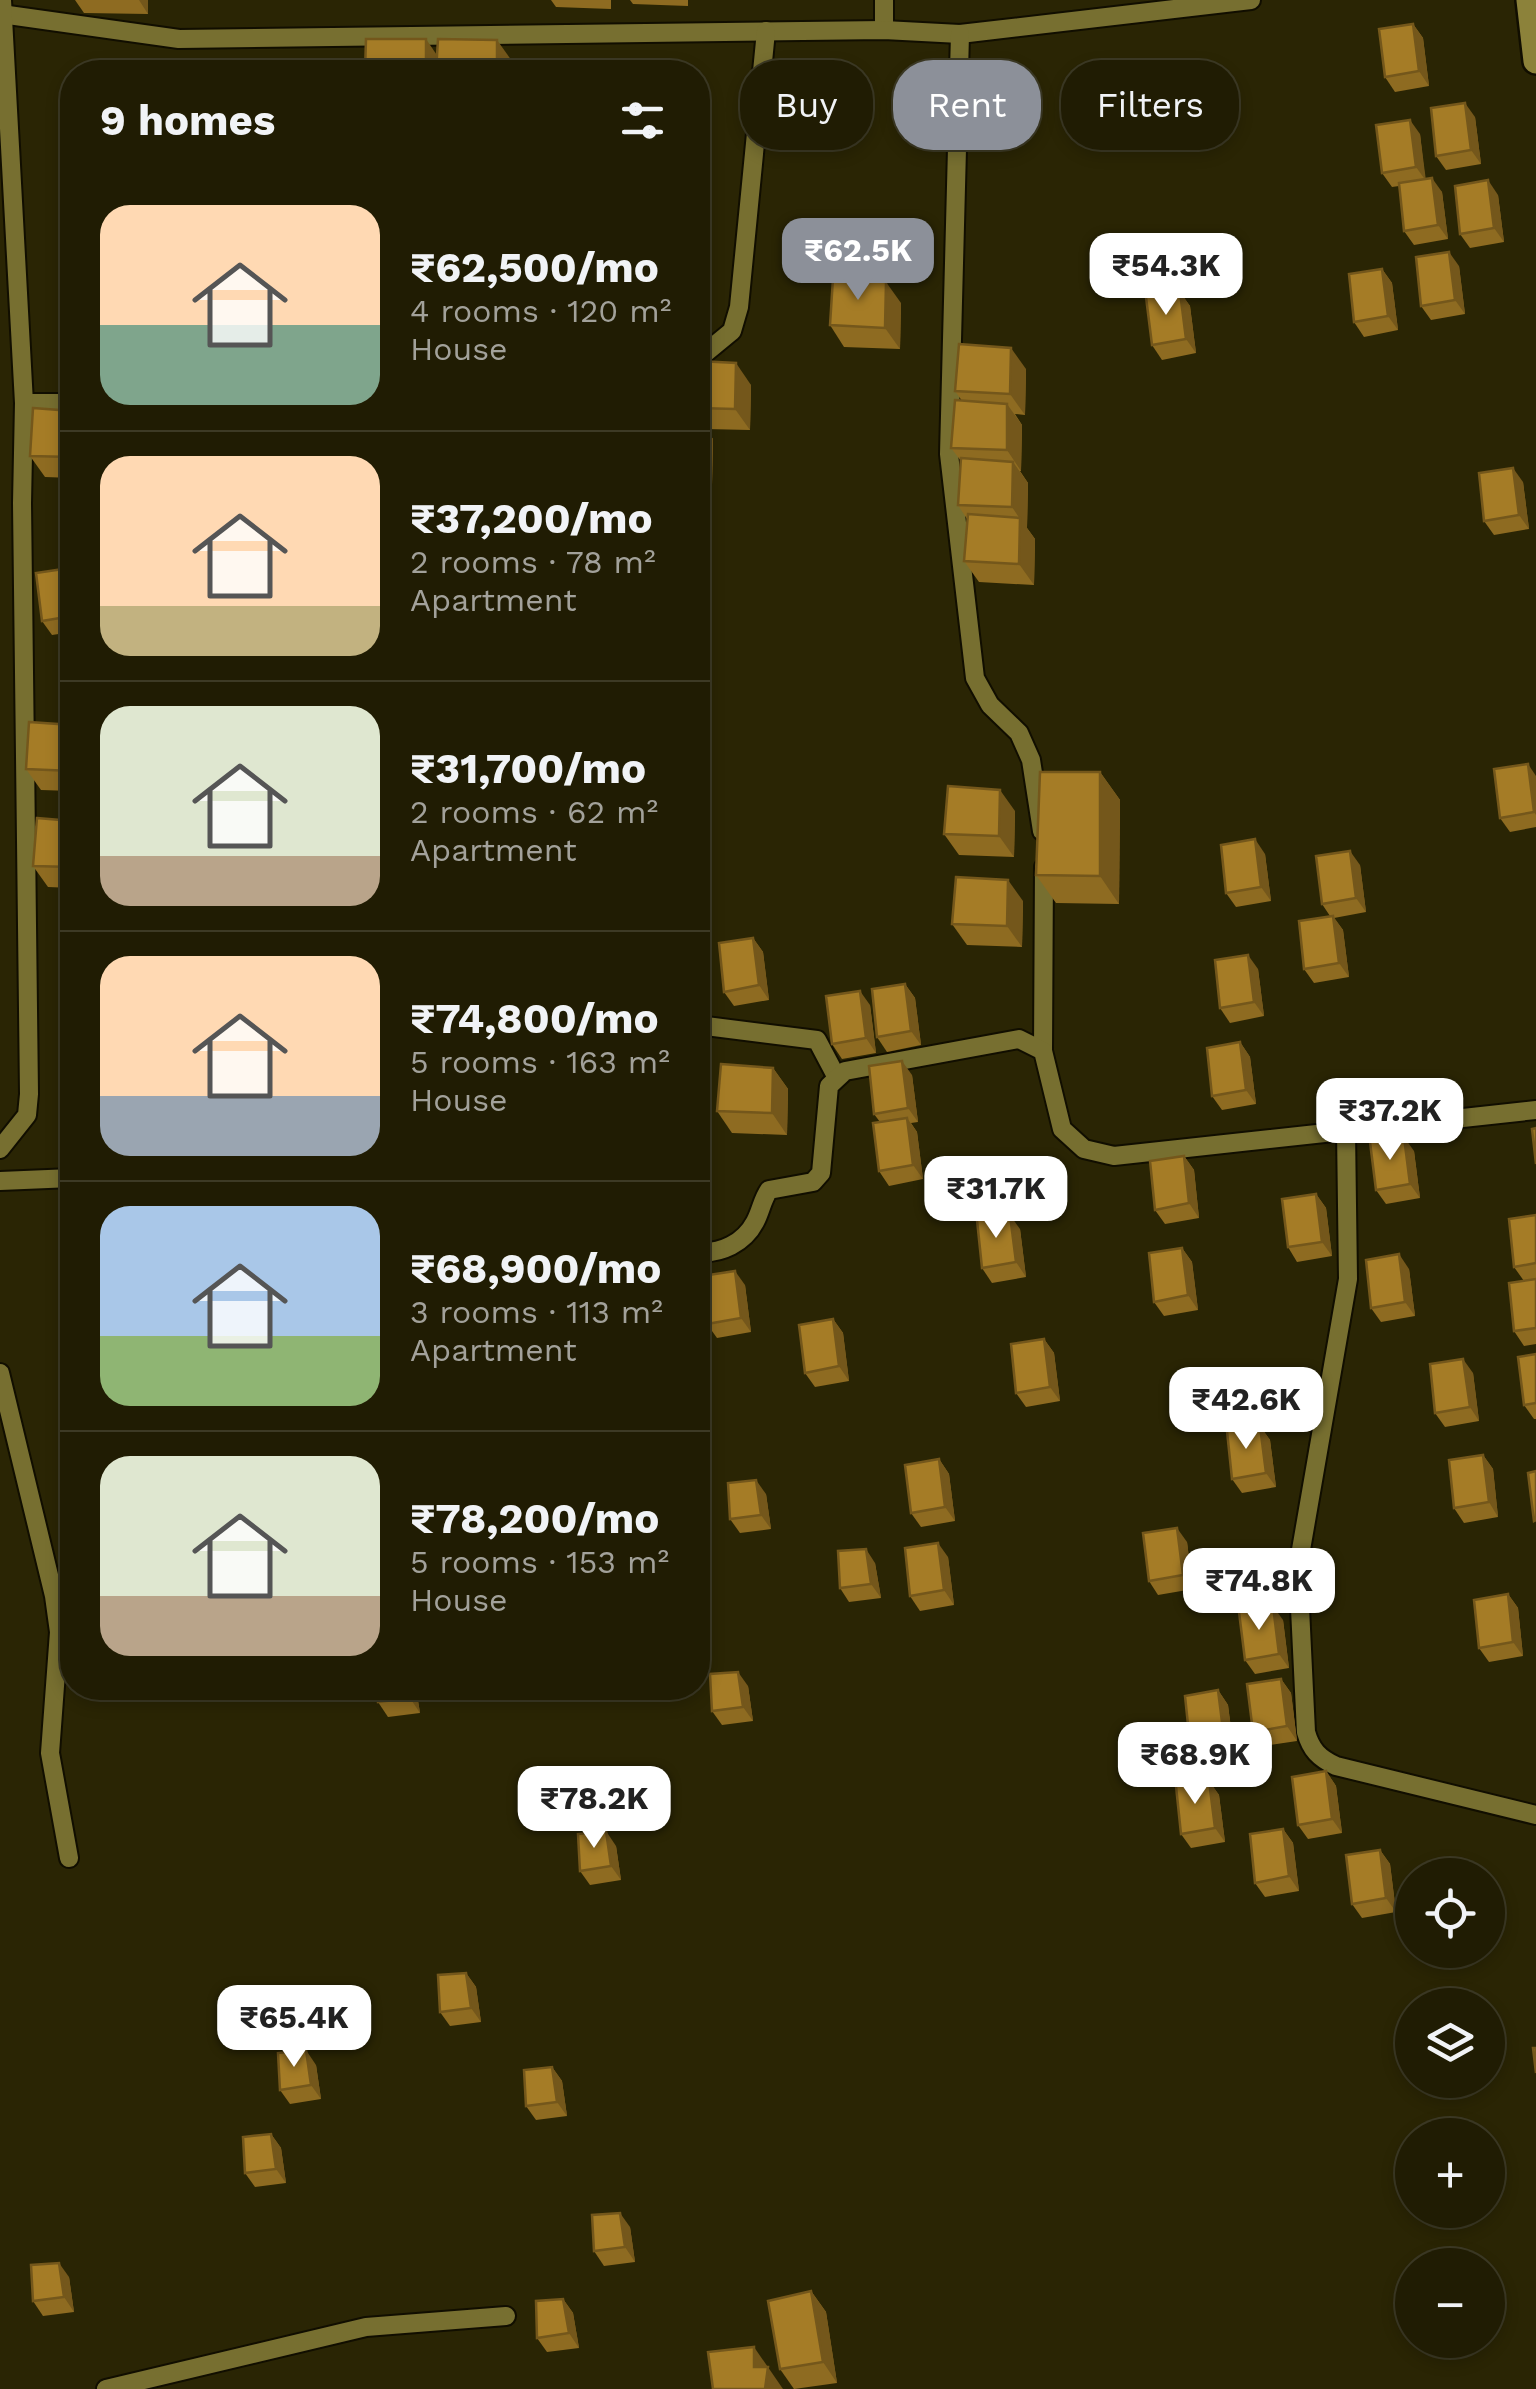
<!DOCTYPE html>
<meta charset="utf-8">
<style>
:root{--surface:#201c03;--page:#28250d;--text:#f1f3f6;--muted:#a2a19a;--line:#3d3a25;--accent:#8c9099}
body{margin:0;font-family:"Work Sans",sans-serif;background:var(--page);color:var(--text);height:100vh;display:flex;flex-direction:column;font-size:38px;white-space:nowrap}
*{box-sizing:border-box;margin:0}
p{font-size:32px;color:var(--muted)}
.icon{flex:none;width:55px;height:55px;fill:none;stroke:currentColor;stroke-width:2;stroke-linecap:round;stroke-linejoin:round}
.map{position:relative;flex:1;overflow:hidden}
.side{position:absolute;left:60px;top:60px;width:650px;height:1640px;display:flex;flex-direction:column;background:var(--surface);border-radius:40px;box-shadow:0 5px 15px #0003,0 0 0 2px var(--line)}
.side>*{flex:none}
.hud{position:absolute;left:740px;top:60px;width:645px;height:90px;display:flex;gap:20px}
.tools{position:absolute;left:1395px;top:1858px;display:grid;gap:20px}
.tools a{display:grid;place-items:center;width:110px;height:110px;border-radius:50%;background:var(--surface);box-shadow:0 5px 15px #0003,0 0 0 2px var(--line);font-size:50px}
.price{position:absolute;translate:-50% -85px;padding:0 22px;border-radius:20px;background:#fff;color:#222;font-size:32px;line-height:65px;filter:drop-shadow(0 2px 5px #0008)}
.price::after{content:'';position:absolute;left:50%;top:60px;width:30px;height:22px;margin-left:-15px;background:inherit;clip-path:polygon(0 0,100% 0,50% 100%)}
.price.selected{background:var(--accent);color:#fff}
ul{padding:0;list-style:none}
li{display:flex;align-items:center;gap:30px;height:250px;padding:0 40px}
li+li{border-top:2px solid var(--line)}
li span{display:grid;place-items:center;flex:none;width:280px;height:200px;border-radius:30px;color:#555}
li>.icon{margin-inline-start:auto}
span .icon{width:120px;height:120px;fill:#fffc;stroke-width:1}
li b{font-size:42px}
h2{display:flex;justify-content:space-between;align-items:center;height:120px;padding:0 40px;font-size:42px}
.tag{padding:0 35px;border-radius:40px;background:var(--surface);box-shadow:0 5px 15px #0003,0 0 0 2px var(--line);font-size:35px;line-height:90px}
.tag.selected{background:var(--accent);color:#fff}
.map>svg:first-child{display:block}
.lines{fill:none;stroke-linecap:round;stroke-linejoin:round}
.street-casing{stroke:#110e00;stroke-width:22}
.secondary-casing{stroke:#110e00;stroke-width:30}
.street{stroke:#776f30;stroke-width:18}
.secondary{stroke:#8c823a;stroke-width:25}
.wall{fill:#8e6b21}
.shaded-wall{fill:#74571b}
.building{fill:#a57c26;stroke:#74571b;stroke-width:2.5}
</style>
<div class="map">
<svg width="1536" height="2389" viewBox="0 0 1536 2389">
<rect width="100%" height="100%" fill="#2a2504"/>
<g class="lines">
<g class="street-casing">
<g id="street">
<polyline points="884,0 884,30"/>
<polyline points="1,14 179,39 884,30 960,34 1251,0"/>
<polyline points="960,34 949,454 975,678 990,705 1019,733 1031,760 1042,831"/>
<polyline points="698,359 732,331 739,307 766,31"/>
<polyline points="24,403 72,403"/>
<polyline points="698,1025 817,1040 836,1076"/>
<polyline points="1043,1051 1044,867"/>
<path d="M1346,1131l2,148 -50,288 8,165c5,18 13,26 30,34l200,49"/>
<polyline points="0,1149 27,1115 29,1094 22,503 24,403 2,0"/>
<polyline points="0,1181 72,1178"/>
<path d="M698,1252c23,2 46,-9 57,-30 6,-11 7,-22 14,-32l44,-8 8,-9 8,-87 16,-15 174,-32 24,12 19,78 22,20 30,7 422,-46"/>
<polyline points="0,1373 54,1596 59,1632 50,1753 69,1858"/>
<polyline points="106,2389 366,2327 506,2316"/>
</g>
</g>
<g class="secondary-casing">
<polyline id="secondary" points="1529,0 1536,61"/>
</g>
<use href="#street" class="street"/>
<use href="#secondary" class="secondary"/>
</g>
<g class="wall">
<polygon points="75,0 148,0 148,14 84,13"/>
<polygon points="551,0 611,0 611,9 556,7"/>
<polygon points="630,0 688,0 688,6 633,4"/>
<polygon points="1413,24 1423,38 1429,86 1395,92 1385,77"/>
<polygon points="1475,117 1481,164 1446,170 1436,156"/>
<polygon points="1420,134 1425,179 1442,192 1448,239 1414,245 1404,231 1399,186 1392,187 1382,173"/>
<polygon points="1498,195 1504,242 1470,248 1460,234"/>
<polygon points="1459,266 1465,314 1431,320 1421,306"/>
<polygon points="1382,269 1392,283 1398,330 1364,337 1354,322"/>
<polygon points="1180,292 1190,306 1196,353 1162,360 1152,345"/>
<polygon points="901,303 900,349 844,347 830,325"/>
<polygon points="698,361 751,385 750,430 705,429 713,439 712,485 698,485"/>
<polygon points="1026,369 1025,415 1015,414 1022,425 1021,471 1020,471 1028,483 1027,528 1035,539 1034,585 979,582 964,561 967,519 958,505 961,461 951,448 962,401 955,391"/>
<polygon points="72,411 72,478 45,477 30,456"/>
<polygon points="1523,482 1529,529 1494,535 1484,521"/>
<polygon points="70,568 72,571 72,632 52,635 42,621"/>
<polygon points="72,725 72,791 41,790 26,769"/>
<polygon points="1100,772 1120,800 1119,904 1056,903 1036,875"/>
<polygon points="1536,776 1536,827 1510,832 1500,818"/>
<polygon points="1015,811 1014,857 959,855 944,834"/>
<polygon points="72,821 72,888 48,887 33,866"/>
<polygon points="1265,854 1271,901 1236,907 1226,893"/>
<polygon points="1360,865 1366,912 1334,918 1343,930 1349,977 1314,983 1304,969 1330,916 1322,904"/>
<polygon points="1023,901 1022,947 967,945 952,924"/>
<polygon points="753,938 763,952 769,1000 734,1006 724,992"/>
<polygon points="1258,969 1264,1016 1230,1023 1220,1008"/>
<polygon points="905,984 915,998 921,1045 887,1052 877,1037"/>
<polygon points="870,1005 876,1053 842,1059 832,1044"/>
<polygon points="1240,1042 1250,1057 1256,1104 1222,1110 1212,1096"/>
<polygon points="773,1068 788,1089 787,1135 732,1133 717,1111"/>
<polygon points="912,1075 918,1122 911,1123 917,1132 923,1179 889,1186 879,1171 880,1122 874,1114"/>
<polygon points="1414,1151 1420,1198 1386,1204 1376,1190"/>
<polygon points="1184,1156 1194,1170 1199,1218 1165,1224 1155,1210"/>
<polygon points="1316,1194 1326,1208 1332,1256 1297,1262 1288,1247"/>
<polygon points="1536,1215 1536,1344 1524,1346 1514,1331 1524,1281 1514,1267"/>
<polygon points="1020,1229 1026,1277 992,1283 982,1268"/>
<polygon points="1182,1248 1192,1262 1198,1310 1164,1316 1154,1302"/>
<polygon points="1409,1269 1415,1316 1381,1322 1371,1308"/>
<polygon points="745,1285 751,1332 717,1338 707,1324"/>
<polygon points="833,1319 843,1333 849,1381 815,1387 805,1373"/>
<polygon points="1044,1339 1054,1353 1060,1401 1026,1407 1016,1393"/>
<polygon points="1536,1354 1536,1419 1534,1419 1524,1405"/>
<polygon points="1473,1373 1479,1421 1445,1427 1435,1413"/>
<polygon points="1260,1426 1270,1440 1276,1487 1242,1493 1232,1479"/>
<polygon points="1483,1455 1493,1469 1498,1517 1464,1523 1454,1508"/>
<polygon points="939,1459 949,1474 955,1521 921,1527 911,1513"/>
<polygon points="766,1494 771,1529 740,1533 730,1519"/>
<polygon points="1187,1542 1193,1589 1158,1595 1149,1581"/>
<polygon points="948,1557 954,1605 920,1611 910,1596"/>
<polygon points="875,1563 881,1598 849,1602 840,1588"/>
<polygon points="1508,1594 1518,1608 1523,1656 1489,1662 1479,1648"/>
<polygon points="1283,1620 1289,1668 1255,1674 1245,1660"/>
<polygon points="1281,1679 1291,1693 1297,1741 1263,1746 1253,1732"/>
<polygon points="748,1686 753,1721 722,1725 712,1711"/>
<polygon points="377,1688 416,1688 420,1713 388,1717 378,1702"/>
<polygon points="1218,1690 1228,1705 1234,1752 1200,1758 1190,1744"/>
<polygon points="1326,1771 1336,1786 1342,1833 1308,1839 1298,1825"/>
<polygon points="1209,1781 1219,1795 1225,1842 1191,1848 1181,1834"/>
<polygon points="1283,1829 1293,1843 1299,1891 1265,1897 1255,1883"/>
<polygon points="616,1846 621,1880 590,1885 580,1871"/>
<polygon points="1380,1850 1390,1864 1396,1912 1362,1918 1352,1904"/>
<polygon points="466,1973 476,1987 481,2022 450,2026 440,2012"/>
<polygon points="316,2065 321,2099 290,2104 280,2090"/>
<polygon points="552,2067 562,2081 567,2116 536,2120 526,2106"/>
<polygon points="271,2134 281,2148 286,2183 255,2187 245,2173"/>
<polygon points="630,2227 635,2262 604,2266 594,2251"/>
<polygon points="69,2277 74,2312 43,2316 33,2301"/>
<polygon points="811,2291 826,2312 837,2383 794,2389 780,2369"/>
<polygon points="563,2299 573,2313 579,2348 547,2352 537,2338"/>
</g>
<g class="shaded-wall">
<polygon points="139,0 148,0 148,14"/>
<polygon points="1413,24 1423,38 1429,86 1419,71"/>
<polygon points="426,39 445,67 445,72 426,72"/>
<polygon points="497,40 517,68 517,72 497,72"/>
<polygon points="1465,103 1475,117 1481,164 1471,150"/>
<polygon points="1410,120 1420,134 1426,181 1416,167"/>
<polygon points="1432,178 1442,192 1448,239 1438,225"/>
<polygon points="1488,180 1498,195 1504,242 1494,228"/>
<polygon points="1449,252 1459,266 1465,314 1455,300"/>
<polygon points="1382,269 1392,283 1398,330 1388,316"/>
<polygon points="886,282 901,303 900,349 885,328"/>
<polygon points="1180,292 1190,306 1196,353 1186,339"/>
<polygon points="1011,348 1026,369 1025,415 1010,394"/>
<polygon points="736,363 751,385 750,430 735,409"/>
<polygon points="1007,404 1022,425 1021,471 1007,450"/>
<polygon points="698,418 713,439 712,485 698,465"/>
<polygon points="1013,462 1028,483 1027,528 1035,539 1034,585 1019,564 1020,519 1012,507"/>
<polygon points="1513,468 1523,482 1529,529 1519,515"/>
<polygon points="1528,764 1536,776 1536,815 1534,812"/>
<polygon points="1100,772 1120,800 1119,904 1100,876"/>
<polygon points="1000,790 1015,811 1014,857 999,836"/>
<polygon points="1255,839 1265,854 1271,901 1261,887"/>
<polygon points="1350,851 1360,865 1366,912 1356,898"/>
<polygon points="1008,880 1023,901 1022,947 1007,926"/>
<polygon points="1333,916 1343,930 1349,977 1339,963"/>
<polygon points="753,938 763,952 769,1000 759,985"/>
<polygon points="1248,955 1258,969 1264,1016 1254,1002"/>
<polygon points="905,984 915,998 921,1045 911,1031"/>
<polygon points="860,991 870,1005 876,1053 866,1038"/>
<polygon points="1240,1042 1250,1057 1256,1104 1246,1090"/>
<polygon points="902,1061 912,1075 918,1122 908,1108"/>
<polygon points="773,1068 788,1089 787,1135 772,1113"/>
<polygon points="907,1118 917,1132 923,1179 913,1165"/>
<polygon points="1404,1137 1414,1151 1420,1198 1410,1184"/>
<polygon points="1184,1156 1194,1170 1199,1218 1189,1203"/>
<polygon points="1316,1194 1326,1208 1332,1256 1322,1242"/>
<polygon points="1010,1215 1020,1229 1026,1277 1016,1262"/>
<polygon points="1182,1248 1192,1262 1198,1310 1188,1295"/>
<polygon points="1399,1254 1409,1269 1415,1316 1405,1302"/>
<polygon points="735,1271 745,1285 751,1332 741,1318"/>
<polygon points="833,1319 843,1333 849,1381 839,1366"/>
<polygon points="1044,1339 1054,1353 1060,1401 1050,1387"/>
<polygon points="1463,1359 1473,1373 1479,1421 1470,1407"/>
<polygon points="1260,1426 1270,1440 1276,1487 1266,1473"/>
<polygon points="1483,1455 1493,1469 1498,1517 1489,1502"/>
<polygon points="939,1459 949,1474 955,1521 945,1507"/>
<polygon points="756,1480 766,1494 771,1529 761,1515"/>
<polygon points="1177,1528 1187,1542 1193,1589 1183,1575"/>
<polygon points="938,1543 948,1557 954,1605 944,1590"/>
<polygon points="866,1549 875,1563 881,1598 871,1584"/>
<polygon points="1508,1594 1518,1608 1523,1656 1513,1642"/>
<polygon points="1273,1606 1283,1620 1289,1668 1279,1654"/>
<polygon points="738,1672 748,1686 753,1721 743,1707"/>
<polygon points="1281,1679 1291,1693 1297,1741 1287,1726"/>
<polygon points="408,1688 416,1688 420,1713 410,1698"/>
<polygon points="1218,1690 1228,1705 1234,1752 1224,1738"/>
<polygon points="1326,1771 1336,1786 1342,1833 1332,1819"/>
<polygon points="1209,1781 1219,1795 1225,1842 1215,1828"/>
<polygon points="1283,1829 1293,1843 1299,1891 1289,1876"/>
<polygon points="606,1831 616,1846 621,1880 611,1866"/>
<polygon points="1380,1850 1390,1864 1396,1912 1386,1898"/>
<polygon points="466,1973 476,1987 481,2022 471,2008"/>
<polygon points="306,2050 316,2065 321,2099 311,2085"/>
<polygon points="552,2067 562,2081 567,2116 557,2102"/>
<polygon points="271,2134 281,2148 286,2183 276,2169"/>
<polygon points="620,2213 630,2227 635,2262 625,2247"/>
<polygon points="59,2263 69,2277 74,2312 64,2297"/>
<polygon points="811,2291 826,2312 837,2383 823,2362"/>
<polygon points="563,2299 573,2313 579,2348 569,2333"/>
<polygon points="754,2347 783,2389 765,2389 754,2367"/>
</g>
<g class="building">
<polygon points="1413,24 1419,71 1385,77 1379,29"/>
<polygon points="366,39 426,39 426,72 365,72"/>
<polygon points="438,39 497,40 497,72 436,72"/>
<polygon points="1465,103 1471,150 1436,156 1431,108"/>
<polygon points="1410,120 1416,167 1382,173 1376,125"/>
<polygon points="1432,178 1438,225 1404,231 1399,183"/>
<polygon points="1488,180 1494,228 1460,234 1455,186"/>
<polygon points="1449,252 1455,300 1421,306 1416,257"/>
<polygon points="1382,269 1388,316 1354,322 1349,274"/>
<polygon points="833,278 886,282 885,328 830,325"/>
<polygon points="1180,292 1186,339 1152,345 1146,297"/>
<polygon points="959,344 1011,348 1010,394 955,391"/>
<polygon points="698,361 736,363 735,409 698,408"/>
<polygon points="955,400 1007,404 1007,450 951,448"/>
<polygon points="33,408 72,411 72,457 30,456"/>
<polygon points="961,458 1013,462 1012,507 958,505"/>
<polygon points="1513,468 1519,515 1484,521 1479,473"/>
<polygon points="968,514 1020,518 1019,564 964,561"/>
<polygon points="70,568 72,587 72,616 42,621 36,573"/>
<polygon points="29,722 72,725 72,771 26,769"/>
<polygon points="1528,764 1534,812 1500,818 1494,769"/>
<polygon points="1040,772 1100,772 1100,876 1036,875"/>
<polygon points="948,786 1000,790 999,836 944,834"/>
<polygon points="37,818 72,821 72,867 33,866"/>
<polygon points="1255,839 1261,887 1226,893 1221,845"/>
<polygon points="1350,851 1356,898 1322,904 1316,856"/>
<polygon points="956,877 1008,880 1007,926 952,924"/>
<polygon points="1333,916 1339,963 1304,969 1299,921"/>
<polygon points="753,938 759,985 724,992 719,943"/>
<polygon points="1248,955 1254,1002 1220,1008 1215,960"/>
<polygon points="905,984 911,1031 877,1037 872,989"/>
<polygon points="860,991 866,1038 832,1044 826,996"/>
<polygon points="1240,1042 1246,1090 1212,1096 1207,1048"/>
<polygon points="902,1061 908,1108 874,1114 869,1066"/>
<polygon points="721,1064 773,1068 772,1113 717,1111"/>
<polygon points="907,1118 913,1165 879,1171 873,1123"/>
<polygon points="1536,1128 1536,1164 1532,1129"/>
<polygon points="1404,1137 1410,1184 1376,1190 1370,1142"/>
<polygon points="1184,1156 1189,1203 1155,1210 1150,1161"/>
<polygon points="1316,1194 1322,1242 1288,1247 1282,1199"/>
<polygon points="1010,1215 1016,1262 982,1268 977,1220"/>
<polygon points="1536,1215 1536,1263 1514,1267 1509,1219"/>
<polygon points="1182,1248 1188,1295 1154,1302 1149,1253"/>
<polygon points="1399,1254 1405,1302 1371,1308 1366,1260"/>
<polygon points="735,1271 741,1318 707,1324 702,1276"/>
<polygon points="1536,1279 1536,1328 1514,1331 1509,1283"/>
<polygon points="833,1319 839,1366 805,1373 799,1325"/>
<polygon points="1044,1339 1050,1387 1016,1393 1011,1344"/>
<polygon points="1536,1354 1536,1403 1524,1405 1518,1357"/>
<polygon points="1463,1359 1470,1407 1435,1413 1430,1364"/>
<polygon points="1260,1426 1266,1473 1232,1479 1227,1431"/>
<polygon points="1483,1455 1489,1502 1454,1508 1449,1460"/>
<polygon points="939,1459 945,1507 911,1513 905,1465"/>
<polygon points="1536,1471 1536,1520 1534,1521 1528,1473"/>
<polygon points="756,1480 761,1515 730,1519 728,1483"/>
<polygon points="1177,1528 1183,1575 1149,1581 1143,1533"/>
<polygon points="938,1543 944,1590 910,1596 905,1548"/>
<polygon points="866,1549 871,1584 840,1588 838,1551"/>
<polygon points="1508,1594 1513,1642 1479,1648 1474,1600"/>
<polygon points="1273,1606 1279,1654 1245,1660 1239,1612"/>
<polygon points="738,1672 743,1707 712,1711 710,1674"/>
<polygon points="1281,1679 1287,1726 1253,1732 1247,1684"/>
<polygon points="377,1688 408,1688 410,1698 378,1702"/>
<polygon points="1218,1690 1224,1738 1190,1744 1185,1696"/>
<polygon points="1326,1771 1332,1819 1298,1825 1292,1777"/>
<polygon points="1209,1781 1215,1828 1181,1834 1176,1786"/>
<polygon points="1283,1829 1289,1876 1255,1883 1250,1834"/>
<polygon points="606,1831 611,1866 580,1871 578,1834"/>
<polygon points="1380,1850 1386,1898 1352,1904 1346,1855"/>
<polygon points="466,1973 471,2008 440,2012 438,1975"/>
<polygon points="1533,2048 1536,2048 1536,2073"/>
<polygon points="306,2050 311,2085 280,2090 278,2053"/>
<polygon points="552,2067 557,2102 526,2106 524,2070"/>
<polygon points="271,2134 276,2169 245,2173 243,2137"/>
<polygon points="620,2213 625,2247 594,2251 592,2215"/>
<polygon points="59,2263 64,2297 33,2301 31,2265"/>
<polygon points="811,2291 823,2362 780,2369 768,2301"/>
<polygon points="563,2299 569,2333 537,2338 536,2301"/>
<polygon points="754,2347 754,2367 768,2367 765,2389 713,2389 708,2352"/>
</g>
</svg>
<div class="tools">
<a><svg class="icon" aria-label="locate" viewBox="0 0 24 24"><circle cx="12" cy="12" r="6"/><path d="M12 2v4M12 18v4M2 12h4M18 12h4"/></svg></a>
<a><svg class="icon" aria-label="layers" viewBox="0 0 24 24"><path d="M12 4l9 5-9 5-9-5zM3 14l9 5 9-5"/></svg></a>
<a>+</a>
<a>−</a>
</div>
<b class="price selected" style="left:858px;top:303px">₹62.5K</b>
<b class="price" style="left:1166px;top:318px">₹54.3K</b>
<b class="price" style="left:1390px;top:1163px">₹37.2K</b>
<b class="price" style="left:996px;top:1241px">₹31.7K</b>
<b class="price" style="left:1246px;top:1452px">₹42.6K</b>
<b class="price" style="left:1259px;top:1633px">₹74.8K</b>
<b class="price" style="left:1195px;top:1807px">₹68.9K</b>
<b class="price" style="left:594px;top:1851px">₹78.2K</b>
<b class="price" style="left:294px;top:2070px">₹65.4K</b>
<div class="hud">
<a class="tag">Buy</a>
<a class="tag selected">Rent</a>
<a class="tag">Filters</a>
</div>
<section class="side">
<h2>9 homes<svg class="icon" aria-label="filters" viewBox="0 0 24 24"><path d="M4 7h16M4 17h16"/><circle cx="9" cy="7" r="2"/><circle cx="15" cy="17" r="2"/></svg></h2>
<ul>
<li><span style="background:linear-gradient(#ffd9b3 60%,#7fa58c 0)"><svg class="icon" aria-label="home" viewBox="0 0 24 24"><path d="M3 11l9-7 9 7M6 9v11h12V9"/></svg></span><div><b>₹62,500/mo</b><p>4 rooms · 120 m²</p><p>House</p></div></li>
<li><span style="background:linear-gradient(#ffd9b3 75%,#c2b280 0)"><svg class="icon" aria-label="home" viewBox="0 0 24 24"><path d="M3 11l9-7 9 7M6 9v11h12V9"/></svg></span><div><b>₹37,200/mo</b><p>2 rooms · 78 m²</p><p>Apartment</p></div></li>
<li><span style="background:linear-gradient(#dfe7d0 75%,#b9a48a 0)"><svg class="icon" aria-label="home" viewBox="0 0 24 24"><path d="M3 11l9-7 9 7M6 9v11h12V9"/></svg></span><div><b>₹31,700/mo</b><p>2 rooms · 62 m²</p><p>Apartment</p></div></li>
<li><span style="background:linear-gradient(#ffd9b3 70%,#9aa5b1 0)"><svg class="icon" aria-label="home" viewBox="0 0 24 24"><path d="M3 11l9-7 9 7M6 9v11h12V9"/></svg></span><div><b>₹74,800/mo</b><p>5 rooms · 163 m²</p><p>House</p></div></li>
<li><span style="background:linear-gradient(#a9c7e8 65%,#8fb573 0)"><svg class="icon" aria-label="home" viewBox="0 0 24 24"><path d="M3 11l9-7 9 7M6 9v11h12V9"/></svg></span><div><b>₹68,900/mo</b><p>3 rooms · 113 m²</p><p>Apartment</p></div></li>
<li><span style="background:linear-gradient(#dfe7d0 70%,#b9a48a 0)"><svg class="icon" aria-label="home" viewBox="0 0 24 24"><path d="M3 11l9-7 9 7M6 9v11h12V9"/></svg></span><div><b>₹78,200/mo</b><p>5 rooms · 153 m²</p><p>House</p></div></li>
</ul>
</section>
</div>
